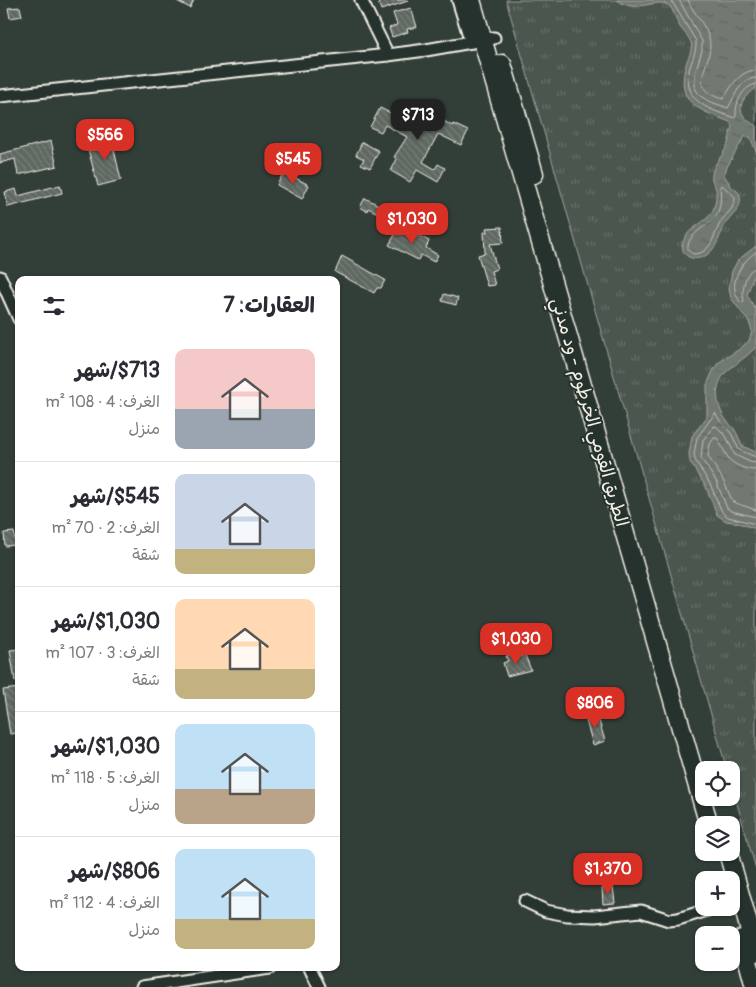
<!DOCTYPE html>
<html lang="ar">
<meta charset="utf-8">
<style>
:root{--surface:#fff;--page:#f7f7f7;--text:#2b2b33;--muted:#7c7c81;--line:#e1e1e2;--accent:#d93025}
body{margin:0;font-family:Pangolin,"Playpen Sans Arabic",sans-serif;background:var(--page);color:var(--text);direction:rtl;height:100vh;display:flex;flex-direction:column;font-size:19px;white-space:nowrap}
*{box-sizing:border-box;margin:0}
p{font-size:16px;color:var(--muted)}
.icon{flex:none;width:28px;height:28px;fill:none;stroke:currentColor;stroke-width:2;stroke-linecap:round;stroke-linejoin:round}
.map{position:relative;flex:1;overflow:hidden;direction:ltr}
.details{position:absolute;left:15px;top:276px;width:325px;height:695px;display:flex;flex-direction:column;background:var(--surface);border-radius:10px;box-shadow:0 1px 4px #0004;direction:rtl}
.details>*{flex:none}
.controls{position:absolute;left:695px;top:761px;display:grid;gap:10px}
.controls a{display:grid;place-items:center;width:45px;height:45px;border-radius:10px;background:var(--surface);box-shadow:0 1px 4px #0004;font-size:25px}
.price{position:absolute;translate:-50% -42px;padding:0 11px;border-radius:10px;background:var(--accent);color:#fff;font-size:16px;line-height:32px;filter:drop-shadow(0 1px 2px #0008)}
.price::after{content:'';position:absolute;left:50%;top:30px;width:15px;height:11px;margin-left:-8px;background:inherit;clip-path:polygon(0 0,100% 0,50% 100%)}
.price.selected{background:#222;color:#fff}
ul{padding:0;list-style:none}
li{display:flex;align-items:center;gap:15px;height:125px;padding:0 25px}
li+li{border-top:1px solid var(--line)}
li span{display:grid;place-items:center;flex:none;width:140px;height:100px;border-radius:10px;color:#555}
li>.icon{margin-inline-start:auto}
span .icon{width:60px;height:60px;fill:#fffc;stroke-width:1}
li b{font-size:21px}
h2{display:flex;justify-content:space-between;align-items:center;height:60px;padding:0 25px;font-size:21px}
.map>svg:first-child{display:block}
.grass{fill:url(#grass-tufts);stroke:#a0a49c}
.water{fill:url(#water-ripples);stroke:#a6a9a1}
.lines{fill:none;stroke-linecap:round;stroke-linejoin:round}
.shore{stroke:#c0c1b9;stroke-width:1}
.building{fill:url(#building-back-hatch);stroke:#f4f1e8}
.minor-casing{stroke:#f4f1e8;stroke-width:15}
.highway-casing{stroke:#f4f1e8;stroke-width:21}
.minor{stroke:#26332d;stroke-width:11}
.highway{stroke:#26332d;stroke-width:18}
.labels{text-anchor:middle;stroke-width:4;stroke-linejoin:round;paint-order:stroke}
.street-label{font-size:18px;fill:#f4f1e8;stroke:#26332d}
</style>
<div class="map">
<svg width="756" height="987" viewBox="0 0 756 987">
<defs>
<pattern id="grass-tufts" width="24" height="20" patternUnits="userSpaceOnUse" patternTransform="scale(1.25)"><rect width="24" height="20" fill="#4c564f"/><path d="M3 7l-1-3M5 7V3M7 7l1-3M15 17l-1-3M17 17v-4M19 17l1-3" fill="none" stroke="#666f68"/></pattern>
<pattern id="water-ripples" width="26" height="14" patternUnits="userSpaceOnUse" patternTransform="scale(1.25)"><rect width="26" height="14" fill="#727972"/><path d="M2 4q2-2 4 0t4 0M15 11q2-2 4 0t4 0" fill="none" stroke="#60635e"/></pattern>
<pattern id="building-back-hatch" width="6" height="6" patternUnits="userSpaceOnUse" patternTransform="scale(1.25)"><rect width="6" height="6" fill="#5f6861"/><path d="M-1 5l2 2M0 0l6 6M5-1l2 2" fill="none" stroke="#777e78"/></pattern>
</defs>
<rect width="100%" height="100%" fill="#323e38"/>
<filter id="ink" filterUnits="userSpaceOnUse"><feTurbulence type="fractalNoise" baseFrequency=".02" numOctaves="2"/><feDisplacementMap in="SourceGraphic" scale="10" xChannelSelector="R" yChannelSelector="G"/><feConvolveMatrix kernelMatrix="1 2 1 2 8 2 1 2 1" color-interpolation-filters="sRGB"/></filter>
<g filter="url(#ink)">
<polygon class="grass" points="506,0 756,0 756,869 731,783 731,770 727,770"/>
<g class="water">
<path d="M617,0h139v88c-19,13 -21,26 0,38v25l-6,-14h-6l-17,30 -3,8c2,3 4,7 6,10 3,4 9,5 10,11 3,13 -10,20 -15,29 -6,11 -7,21 -17,29 -11,9 -29,4 -25,-12 4,-14 22,-18 29,-30 3,-5 5,-17 4,-23 -2,-5 -5,-8 -4,-14 1,-11 10,-18 14,-27 4,-8 4,-15 6,-22l-2,-4c-34,-13 -56,-20 -43,-61 2,-5 6,-13 4,-19 -2,-5 -8,-11 -11,-15 -4,-7 -6,-15 -10,-21 -8,-6 -21,-1 -31,0 -9,1 -15,-1 -22,-6z"/>
<path d="M756,246v23l-9,26 9,15v37c-9,10 -20,16 -30,25 -13,14 -10,33 0,48 3,4 8,7 10,12 3,5 4,10 6,14l14,6v77l-17,-6 -13,-2 -9,-6 -11,-28 -16,-25 -1,-8 3,-18 15,-19v-32l5,-12 6,-10 23,-15 8,-7 3,-10 -3,-9 -18,-24 -2,-10 3,-17 6,-11z"/>
</g>
<g class="lines">
<g class="shore">
<path d="M671,0l25,41c1,11 -5,20 -7,30 -6,32 22,39 46,47l1,-2c-1,-13 6,-29 20,-32"/>
<path d="M679,0l23,41v9l-7,23v15l4,7 9,6 20,7c7,-11 11,-29 28,-30"/>
<path d="M688,0c5,13 18,25 21,38 7,25 -27,50 14,61 9,-13 16,-28 33,-29"/>
<path d="M722,185l13,12c0,11 -7,15 -13,23 -9,13 -9,34 -29,34l-5,-4c-2,-17 21,-23 29,-36 4,-7 4,-19 3,-27z"/>
<path d="M756,252c-16,11 -30,33 -15,51l3,-2c-3,-9 1,-32 12,-33"/>
<polyline points="756,457 739,450 731,433 723,425 715,413 697,438 694,454 695,460 710,484 722,512 728,517 756,524"/>
<polyline points="756,463 750,462 735,455 726,436 716,426 713,427 703,440 701,458 716,481 727,508 731,511 756,517"/>
<path d="M756,470c-10,0 -24,-5 -29,-14 -4,-6 -6,-13 -10,-18h-3l-4,6 -2,12 14,22 11,24 23,8"/>
</g>
</g>
<g class="building">
<polygon points="175,0 194,0 190,8"/>
<polygon points="384,0 407,0 408,1 381,10 378,2"/>
<polygon points="20,7 22,16 10,18 8,8"/>
<polygon points="411,8 417,27 407,29 408,32 392,37 389,28 397,25 393,13"/>
<polygon points="422,107 452,126 453,124 468,131 461,145 438,134 423,162 435,169 438,164 445,168 438,182 417,170 410,182 391,171 397,159 394,157 407,137 385,125 381,132 370,127 380,108 409,122 413,115 417,117"/>
<polygon points="109,128 121,180 98,186 88,149 104,145 100,130"/>
<polygon points="51,141 57,166 18,175 15,159 0,163 0,154"/>
<polygon points="362,142 379,151 370,168 361,164 364,159 356,155"/>
<polygon points="284,172 309,185 302,199 277,185"/>
<polygon points="60,185 62,193 8,207 5,192 16,189 18,196"/>
<polygon points="365,198 392,212 388,218 368,208 367,211 360,207"/>
<polygon points="400,226 429,241 426,248 438,255 434,262 421,255 418,260 389,245"/>
<polygon points="502,227 503,243 490,244 497,269 491,271 495,285 487,286 478,255 485,253 484,232 487,232 486,228"/>
<polygon points="342,256 385,280 381,288 377,288 374,293 335,272"/>
<polygon points="444,294 458,298 456,305 442,301"/>
<polygon points="14,532 16,545 5,546 4,533"/>
<polygon points="19,649 19,680 15,681 10,650"/>
<polygon points="513,654 515,658 525,655 531,670 507,676 503,663 508,661 506,656"/>
<polygon points="19,688 19,733 10,734 3,690"/>
<polygon points="597,714 605,741 593,745 585,717"/>
<polygon points="613,886 615,903 603,904 602,887"/>
</g>
<g class="lines">
<g class="minor-casing">
<g id="minor">
<polyline points="361,0 388,55"/>
<polyline points="458,0 471,42"/>
<polyline points="0,96 388,55 426,50 494,38"/>
<polyline points="0,277 19,319"/>
<polyline points="525,901 546,911 567,915 595,916 641,911 669,920 678,919 714,908"/>
<polyline points="310,968 319,987"/>
<polyline points="142,987 270,968"/>
</g>
</g>
<g class="highway-casing">
<g id="highway">
<polyline points="471,0 709,825"/>
<polyline points="502,64 534,174"/>
<polyline points="728,852 756,952"/>
<polyline points="742,939 755,987"/>
</g>
</g>
<use href="#minor" class="minor"/>
<use href="#highway" class="highway"/>
</g>
</g>
<g class="labels">
<g class="street-label">
<text transform="translate(590 412) rotate(74)" y="6">الطريق القومي الخرطوم - ود مدني</text>
</g>
</g>
</svg>
<div class="controls">
<a><svg class="icon" aria-label="locate" viewBox="0 0 24 24"><circle cx="12" cy="12" r="6"/><path d="M12 2v4M12 18v4M2 12h4M18 12h4"/></svg></a>
<a><svg class="icon" aria-label="layers" viewBox="0 0 24 24"><path d="M12 4l9 5-9 5-9-5zM3 14l9 5 9-5"/></svg></a>
<a>+</a>
<a>−</a>
</div>
<b class="price selected" style="left:418px;top:141px">$713</b>
<b class="price" style="left:105px;top:161px">$566</b>
<b class="price" style="left:293px;top:185px">$545</b>
<b class="price" style="left:412px;top:245px">$1,030</b>
<b class="price" style="left:516px;top:665px">$1,030</b>
<b class="price" style="left:595px;top:729px">$806</b>
<b class="price" style="left:608px;top:895px">$1,370</b>
<section class="details">
<h2>العقارات: 7<svg class="icon" aria-label="filters" viewBox="0 0 24 24"><path d="M4 7h16M4 17h16"/><circle cx="9" cy="7" r="2"/><circle cx="15" cy="17" r="2"/></svg></h2>
<ul>
<li><span style="background:linear-gradient(#f6c9c9 60%,#9aa5b1 0)"><svg class="icon" aria-label="home" viewBox="0 0 24 24"><path d="M3 11l9-7 9 7M6 9v11h12V9"/></svg></span><div><b>$713/شهر</b><p>الغرف: 4 · 108 m²</p><p>منزل</p></div></li>
<li><span style="background:linear-gradient(#c9d6e8 75%,#c2b280 0)"><svg class="icon" aria-label="home" viewBox="0 0 24 24"><path d="M3 11l9-7 9 7M6 9v11h12V9"/></svg></span><div><b>$545/شهر</b><p>الغرف: 2 · 70 m²</p><p>شقة</p></div></li>
<li><span style="background:linear-gradient(#ffd9b3 70%,#c2b280 0)"><svg class="icon" aria-label="home" viewBox="0 0 24 24"><path d="M3 11l9-7 9 7M6 9v11h12V9"/></svg></span><div><b>$1,030/شهر</b><p>الغرف: 3 · 107 m²</p><p>شقة</p></div></li>
<li><span style="background:linear-gradient(#bfe0f5 65%,#b9a48a 0)"><svg class="icon" aria-label="home" viewBox="0 0 24 24"><path d="M3 11l9-7 9 7M6 9v11h12V9"/></svg></span><div><b>$1,030/شهر</b><p>الغرف: 5 · 118 m²</p><p>منزل</p></div></li>
<li><span style="background:linear-gradient(#bfe0f5 70%,#c2b280 0)"><svg class="icon" aria-label="home" viewBox="0 0 24 24"><path d="M3 11l9-7 9 7M6 9v11h12V9"/></svg></span><div><b>$806/شهر</b><p>الغرف: 4 · 112 m²</p><p>منزل</p></div></li>
</ul>
</section>
</div>
